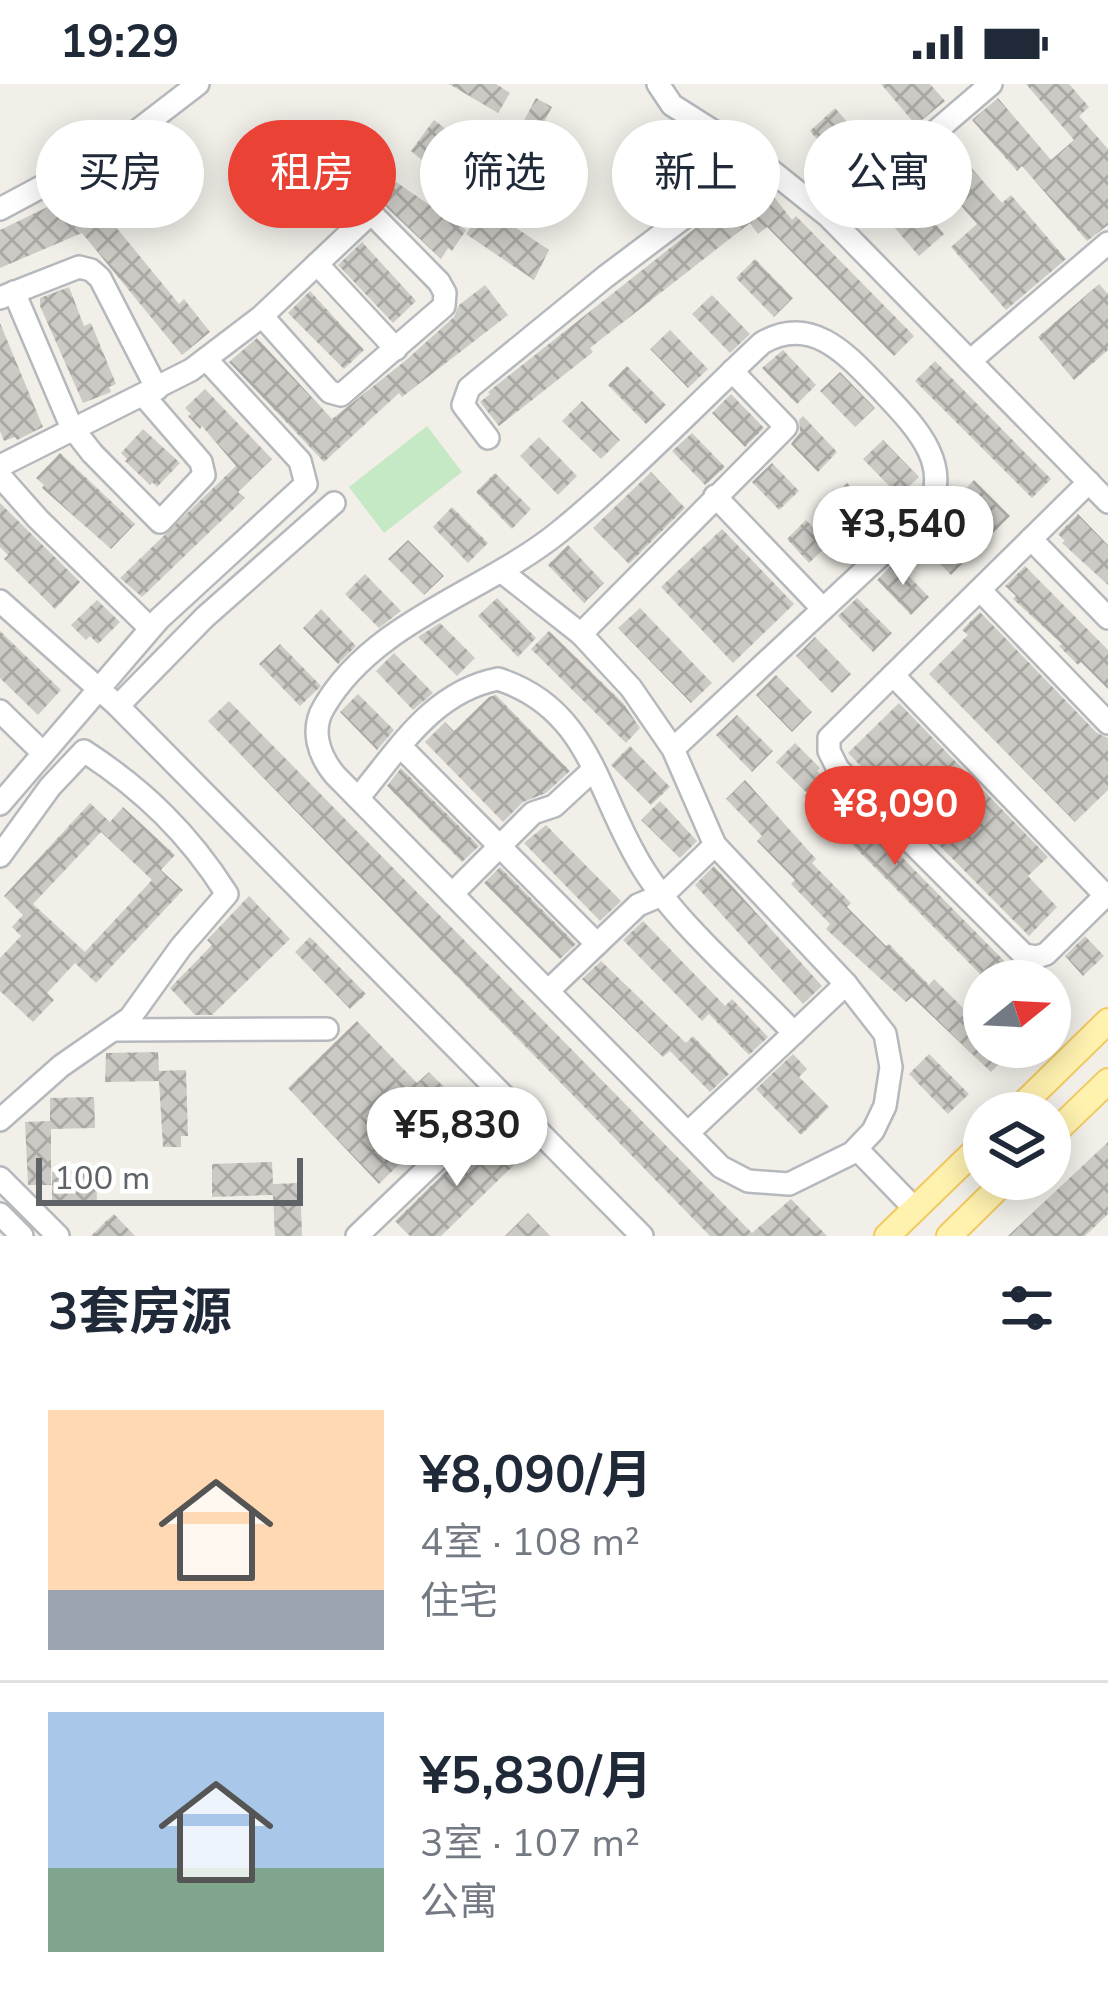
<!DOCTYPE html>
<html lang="zh">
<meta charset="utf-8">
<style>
:root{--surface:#fff;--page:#f2f2f3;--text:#1f2937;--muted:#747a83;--line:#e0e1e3;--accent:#ea4335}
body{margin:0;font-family:"Nunito Sans","Noto Sans SC",sans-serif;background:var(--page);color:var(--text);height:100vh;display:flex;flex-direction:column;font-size:45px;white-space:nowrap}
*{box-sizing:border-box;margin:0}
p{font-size:39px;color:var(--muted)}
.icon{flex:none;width:66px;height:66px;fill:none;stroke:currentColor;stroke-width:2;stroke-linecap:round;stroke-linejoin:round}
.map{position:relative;height:1152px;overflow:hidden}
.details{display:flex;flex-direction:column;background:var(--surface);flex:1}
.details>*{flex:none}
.top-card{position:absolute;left:36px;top:36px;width:1038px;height:108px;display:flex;gap:24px}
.needle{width:78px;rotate:72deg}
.controls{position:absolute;left:963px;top:876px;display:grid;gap:24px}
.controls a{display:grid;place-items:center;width:108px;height:108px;border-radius:50%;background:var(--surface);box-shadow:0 6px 30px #0003;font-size:60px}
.scale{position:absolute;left:36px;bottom:30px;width:267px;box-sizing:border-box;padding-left:12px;border:6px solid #5f6368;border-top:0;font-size:33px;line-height:42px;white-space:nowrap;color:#5f6368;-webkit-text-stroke:9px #fff;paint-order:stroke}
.price{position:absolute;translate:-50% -102px;padding:0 27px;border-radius:42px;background:#fff;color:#222;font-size:39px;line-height:78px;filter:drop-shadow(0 3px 6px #0008)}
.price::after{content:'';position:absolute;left:50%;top:72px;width:36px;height:27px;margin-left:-18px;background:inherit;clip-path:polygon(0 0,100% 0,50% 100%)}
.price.current{background:var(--accent);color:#fff}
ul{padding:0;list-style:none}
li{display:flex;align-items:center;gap:36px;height:300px;padding:0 48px}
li+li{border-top:3px solid var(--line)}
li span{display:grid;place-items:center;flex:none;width:336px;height:240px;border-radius:0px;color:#555}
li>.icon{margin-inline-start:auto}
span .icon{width:144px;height:144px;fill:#fffc;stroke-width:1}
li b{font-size:51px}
h2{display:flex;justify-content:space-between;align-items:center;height:144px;padding:0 48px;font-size:51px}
.pill{padding:0 42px;border-radius:54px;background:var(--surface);box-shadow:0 6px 30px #0003;font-size:42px;line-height:108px}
.pill.current{background:var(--accent);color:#fff}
.status{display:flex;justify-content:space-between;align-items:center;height:84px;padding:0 60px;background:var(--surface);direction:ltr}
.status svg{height:33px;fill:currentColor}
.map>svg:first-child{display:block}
.grass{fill:#c5e8c5}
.building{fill:url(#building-cross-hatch);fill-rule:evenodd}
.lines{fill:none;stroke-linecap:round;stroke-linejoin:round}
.minor-casing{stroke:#b5b8bc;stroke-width:26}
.major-casing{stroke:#f2c960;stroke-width:28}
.minor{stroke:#fff;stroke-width:21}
.major{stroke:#fff2af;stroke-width:24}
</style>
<div class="status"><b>19:29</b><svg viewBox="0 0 49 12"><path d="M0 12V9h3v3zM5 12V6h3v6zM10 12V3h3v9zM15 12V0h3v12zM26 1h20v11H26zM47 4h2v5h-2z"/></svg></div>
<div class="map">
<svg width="1108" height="1152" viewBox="0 0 1108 1152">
<defs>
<pattern id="building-cross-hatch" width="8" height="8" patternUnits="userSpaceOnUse" patternTransform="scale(3)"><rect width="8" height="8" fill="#cccac5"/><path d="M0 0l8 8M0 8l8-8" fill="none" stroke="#a9a8a4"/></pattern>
</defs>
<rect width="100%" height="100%" fill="#f1efe8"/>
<polygon class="grass" points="427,342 462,388 384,449 349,403"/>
<g class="building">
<polygon points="449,0 496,0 510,9 498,29"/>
<polygon points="881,0 930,0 945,17 916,41"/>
<polygon points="1026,0 1069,0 1089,23 1079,32 1108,65 1108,141 1087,157 1022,82 1017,87 972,36 998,14 1051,76 1074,56"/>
<polygon points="536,14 552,23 534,57 558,72 545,93 527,82 497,131 549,166 534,196 466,150 497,104 488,99 499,81 475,65 484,52 507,68"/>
<polygon points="835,24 880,75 854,98 810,47"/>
<polygon points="434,36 451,49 427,80 411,67"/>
<polygon points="948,57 1002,119 1011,111 1066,175 1006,226 951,163 977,140 923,78"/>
<polygon points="396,98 466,146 452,167 448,164 441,175 382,119"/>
<polygon points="899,98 944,150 919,172 874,120"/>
<polygon points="91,102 106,131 179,220 184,215 210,248 182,271 82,149 0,184 0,146"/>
<polygon points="767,104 792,136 796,132 914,252 894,272 767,143 758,150 750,139 590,264 593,268 499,342 480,318 490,310 488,308 717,127 728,121 735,129"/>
<polygon points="362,158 416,217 393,239 338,181"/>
<polygon points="755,175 793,214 774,233 736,194"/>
<polygon points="1099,200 1108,210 1108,266 1074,296 1038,253"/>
<polygon points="485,201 508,231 402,313 399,309 324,378 229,278 257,254 332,335 405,277 454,233 459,221"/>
<polygon points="69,203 84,242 91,239 116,300 109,303 111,308 83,319 40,222 40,214"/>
<polygon points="310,207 364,266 344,285 288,229"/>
<polygon points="712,211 750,250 730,269 692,230"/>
<polygon points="0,239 43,343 17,356 15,353 4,357 0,347"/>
<polygon points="670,246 708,285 688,304 650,265"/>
<polygon points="783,266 816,301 797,320 762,284"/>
<polygon points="935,277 1051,395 1032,414 915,297"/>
<polygon points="627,282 666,321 646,340 608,301"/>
<polygon points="840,288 875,324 855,343 820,307"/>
<polygon points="205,305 272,375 238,408 245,414 142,513 120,494 236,382 202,342 200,345 188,332 191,330 185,324"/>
<polygon points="731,310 764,344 745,363 712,329"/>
<polygon points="582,317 620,356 601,375 562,337"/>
<polygon points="803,332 837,368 818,388 791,360 800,348 799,336"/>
<polygon points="143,345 180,379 157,403 152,398 150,401 125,377 127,375 121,369"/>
<polygon points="692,349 725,383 705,401 672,367"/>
<polygon points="539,353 577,392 558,411 520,372"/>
<polygon points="883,356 919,393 899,412 863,375"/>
<polygon points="60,369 135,440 111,465 42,404 44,401 36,394"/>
<polygon points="772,379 799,407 779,426 752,398"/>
<polygon points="651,388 685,424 629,480 593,444"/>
<polygon points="495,389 531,425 512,445 476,408"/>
<polygon points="974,396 1010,432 951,491 918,457"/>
<polygon points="847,399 883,436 863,455 827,418"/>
<polygon points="0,419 80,498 55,525 4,475 8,471 0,463"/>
<polygon points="452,423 488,459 468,479 433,443"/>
<polygon points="1078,430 1108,461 1108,501 1062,459 1065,457 1058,450"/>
<polygon points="806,436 829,460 809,479 787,455"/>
<polygon points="722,445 794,520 733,579 661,503"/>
<polygon points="408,456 444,492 424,511 388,475"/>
<polygon points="568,461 604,499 584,519 548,481"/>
<polygon points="895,478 929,513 911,531 877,496"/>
<polygon points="1025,482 1108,566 1108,605 1081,578 1078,581 1059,562 1062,560 1013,515 1016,512 1005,502"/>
<polygon points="365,490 401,527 379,544 345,510"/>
<polygon points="497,514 536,554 518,573 478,532"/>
<polygon points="857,514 892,549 873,568 838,532"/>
<polygon points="97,516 120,538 98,560 90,552 86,556 71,541"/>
<polygon points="640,524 712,599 691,619 618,544"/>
<polygon points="321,525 356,562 338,580 303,544"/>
<polygon points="980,528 1097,649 1108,654 1108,706 1075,738 929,590 968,551 962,546"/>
<polygon points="440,539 475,574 457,592 418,553"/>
<polygon points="0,547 61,606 38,631 0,594"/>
<polygon points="549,547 623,619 640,644 626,659 531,565"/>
<polygon points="815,553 851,590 832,609 796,572"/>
<polygon points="280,560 321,602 300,622 259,580"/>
<polygon points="394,569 433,609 413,626 376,587"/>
<polygon points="776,591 812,628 792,648 756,611"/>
<polygon points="358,610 394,646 377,666 340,628"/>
<polygon points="496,611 570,687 546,709 523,718 503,738 425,658 445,638 454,647 489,613"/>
<polygon points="229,617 752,1149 791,1115 827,1152 710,1152 208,637"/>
<polygon points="899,619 1048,773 1028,792 1057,823 1029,852 848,669"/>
<polygon points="737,631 773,667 752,688 716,651"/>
<polygon points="795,659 820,684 817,687 1024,897 987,897 804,712 807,709 776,678"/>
<polygon points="630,662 670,703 651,721 611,681"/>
<polygon points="401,684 479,762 462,778 387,702"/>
<polygon points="745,696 816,775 812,779 851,819 847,823 886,862 889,860 929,901 934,895 970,931 975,927 984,937 984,963 1016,963 991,988 912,913 906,918 826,845 830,840 791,800 795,796 757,757 762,752 726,715"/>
<polygon points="660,717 697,757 680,774 641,736"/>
<path d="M90,719l20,19 13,-15 52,48 -14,15 22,20 -87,93 -21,-20 -28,30 7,7 -21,22 -33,-31v-33l21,-22 -9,-9 11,-12 -19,-19zM101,748l51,48 -67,72 -52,-48z"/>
<polygon points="546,741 621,817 600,837 524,759"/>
<polygon points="714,782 822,902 803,920 695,801"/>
<polygon points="500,783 576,860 560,875 484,799"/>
<polygon points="249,812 290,855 212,931 195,931 170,904 212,861 207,856"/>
<polygon points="643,837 725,922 732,915 768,953 749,971 709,930 702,937 623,856"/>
<polygon points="1085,852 1104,872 1083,892 1065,872"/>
<polygon points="310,853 366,910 350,925 295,868"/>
<polygon points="601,877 686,959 693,952 729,990 710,1008 670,967 663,973 582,895"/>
<polygon points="357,937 417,999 429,988 461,1020 379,1100 288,1004"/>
<polygon points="158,968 159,987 186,986 188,1052 181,1052 181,1063 163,1063 159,997 105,998 106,969"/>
<polygon points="793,970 807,985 799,993 829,1023 801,1051 756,1005"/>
<polygon points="929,970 969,1010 948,1030 909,990"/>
<polygon points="94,1013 95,1044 51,1045 51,1101 28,1101 25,1038 50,1037 50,1014"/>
<polygon points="487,1047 517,1078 441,1152 410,1152 395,1137"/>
<polygon points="1108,1058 1108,1130 1085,1152 1008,1152"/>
<polygon points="272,1078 273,1100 300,1099 302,1152 275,1152 273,1111 212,1113 212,1080"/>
<polygon points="96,1087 97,1118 52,1119 52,1088"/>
<polygon points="528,1129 550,1152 505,1152"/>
<polygon points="114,1130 135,1152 91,1152 106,1137"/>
</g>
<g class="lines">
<g class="minor-casing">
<g id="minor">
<polyline points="658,0 672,21 754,73 828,132 1108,418"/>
<polyline points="0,125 116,63 198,0"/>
<polyline points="832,136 991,0"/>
<polyline points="317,180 396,265"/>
<polyline points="14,208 71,342 92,369 160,438 204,391 201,378 144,312"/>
<polyline points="0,214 79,183 91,186 100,194 157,305"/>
<polyline points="970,277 1108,159"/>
<polyline points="488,354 463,321 469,304 605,193 759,77"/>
<polyline points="0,382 191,286 262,232 371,129 439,198 445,209 444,222 341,311 330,308 262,232"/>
<polyline points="0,392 38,435 150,544"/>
<polyline points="1089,398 829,654 829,667 838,685 1024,871 1037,873 1046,870 1108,809"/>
<polyline points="715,412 823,525"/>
<polyline points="1031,455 1108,534"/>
<path d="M501,487l80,63 50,54 42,61 42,96 131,139 39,50 6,33 -6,39 -12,25 -21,22 -63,31 -41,-3 -27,-14 -386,-392c-16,-19 -25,-45 -11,-68 50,-86 161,-115 235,-175 71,-58 136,-126 203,-189 51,-30 87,14 120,48 32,34 74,75 43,123l-252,235"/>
<polyline points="980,506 1108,639"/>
<polyline points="0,517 118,622 642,1152"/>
<polyline points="581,550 786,343 732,287"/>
<polyline points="893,591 1105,811"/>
<polyline points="118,622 205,533 334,419"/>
<polyline points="0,627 42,668"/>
<polyline points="401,663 597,860"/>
<path d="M358,714c41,-49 74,-106 140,-119 94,30 99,118 146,191 35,56 104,114 150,163"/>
<polyline points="0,720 159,535 306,400 300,377 206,275"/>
<path d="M0,772l50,-69 34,-36c60,39 105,83 143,143l-46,53 -51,71 -69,48 -61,54"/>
<polyline points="452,810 533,729 554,722 593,686"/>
<polyline points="548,907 638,821 664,810 715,761"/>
<polyline points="115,946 327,945"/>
<polyline points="688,1049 846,900"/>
<polyline points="857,1065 915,1125"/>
<polyline points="0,1094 58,1152"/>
<polyline points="0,1130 22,1152"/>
<polyline points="357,1152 474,1040"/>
</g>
</g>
<g class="major-casing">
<g id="major">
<polyline points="1014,1029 1108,937"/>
<polyline points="1050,1053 1108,997"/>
<polyline points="887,1152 984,1058"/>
<polyline points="949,1152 1007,1095"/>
</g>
</g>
<use href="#minor" class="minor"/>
<use href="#major" class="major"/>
</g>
</svg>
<div class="controls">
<a><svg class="needle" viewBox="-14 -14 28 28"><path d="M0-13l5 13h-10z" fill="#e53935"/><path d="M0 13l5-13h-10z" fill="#747a83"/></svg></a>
<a><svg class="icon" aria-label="layers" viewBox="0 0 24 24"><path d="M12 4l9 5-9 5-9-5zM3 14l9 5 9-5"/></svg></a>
</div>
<div class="scale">100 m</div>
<b class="price" style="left:903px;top:504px">¥3,540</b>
<b class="price current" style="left:895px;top:784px">¥8,090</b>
<b class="price" style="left:457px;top:1105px">¥5,830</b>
<div class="top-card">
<a class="pill">买房</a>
<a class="pill current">租房</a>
<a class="pill">筛选</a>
<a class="pill">新上</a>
<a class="pill">公寓</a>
</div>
</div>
<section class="details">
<h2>3套房源<svg class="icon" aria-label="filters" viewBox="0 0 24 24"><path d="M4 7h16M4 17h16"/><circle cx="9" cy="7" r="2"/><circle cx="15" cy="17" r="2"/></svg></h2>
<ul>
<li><span style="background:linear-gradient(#ffd9b3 75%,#9aa5b1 0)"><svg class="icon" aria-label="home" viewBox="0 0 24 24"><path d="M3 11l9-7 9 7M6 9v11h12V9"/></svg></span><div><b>¥8,090/月</b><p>4室 · 108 m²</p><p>住宅</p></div></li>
<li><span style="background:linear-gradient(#a9c7e8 65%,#7fa58c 0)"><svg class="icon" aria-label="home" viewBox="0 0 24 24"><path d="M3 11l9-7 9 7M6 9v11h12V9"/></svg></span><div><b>¥5,830/月</b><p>3室 · 107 m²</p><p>公寓</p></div></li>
</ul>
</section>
